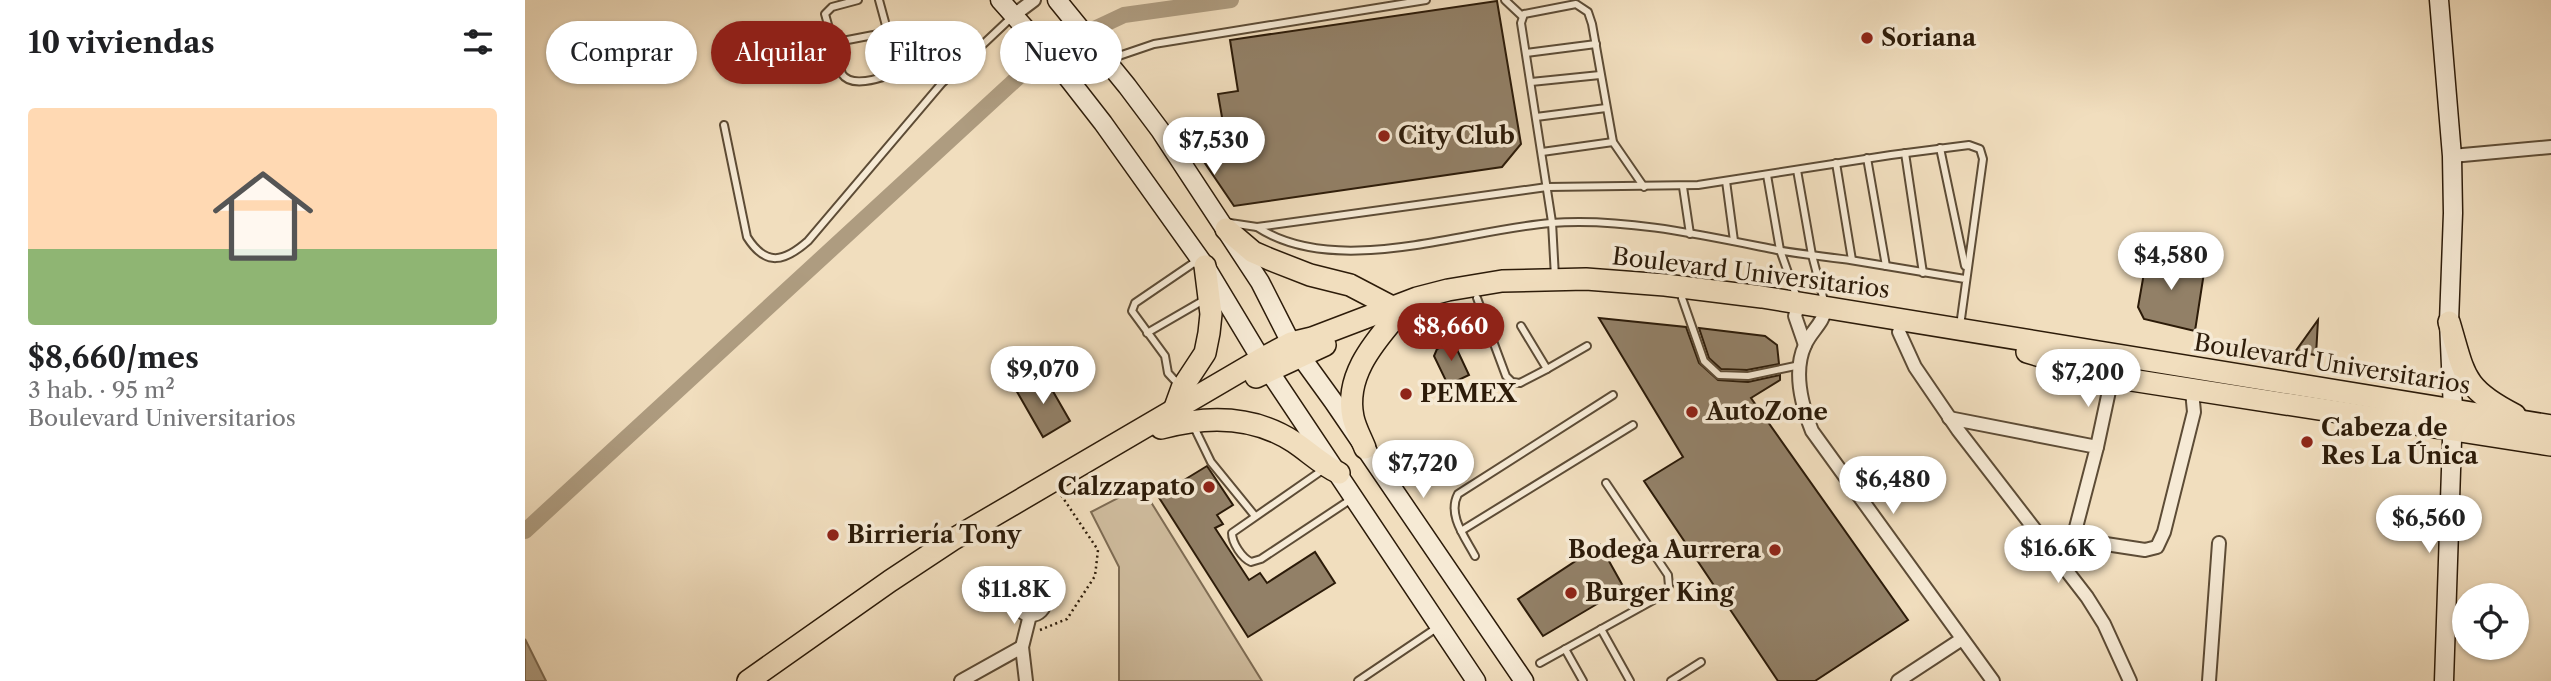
<!DOCTYPE html>
<html lang="es">
<meta charset="utf-8">
<style>
:root{--surface:#fff;--page:#f6f6f6;--text:#202124;--muted:#757577;--line:#e0e0e0;--accent:#8f2418}
body{margin:0;font-family:"Libre Caslon Text",serif;background:var(--page);color:var(--text);height:100vh;display:flex;flex-direction:column;font-size:26px;white-space:nowrap}
*{box-sizing:border-box;margin:0}
p{font-size:23px;color:var(--muted)}
.icon{flex:none;width:38px;height:38px;fill:none;stroke:currentColor;stroke-width:2;stroke-linecap:round;stroke-linejoin:round}
.map{position:relative;flex:1;overflow:hidden}
.side{display:flex;flex-direction:column;background:var(--surface);width:525px}
.side>*{flex:none}
.hud{position:absolute;left:21px;top:21px;width:665px;height:63px;display:flex;gap:14px}
.tools{position:absolute;left:1927px;top:583px;display:grid;gap:14px}
.tools a{display:grid;place-items:center;width:77px;height:77px;border-radius:50%;background:var(--surface);box-shadow:0 2px 5px #0004;font-size:35px}
.price{position:absolute;translate:-50% -60px;padding:0 16px;border-radius:24px;background:#fff;color:#222;font-size:23px;line-height:46px;filter:drop-shadow(0 2px 4px #0008)}
.price::after{content:'';position:absolute;left:50%;top:42px;width:21px;height:16px;margin-left:-10px;background:inherit;clip-path:polygon(0 0,100% 0,50% 100%)}
.price.active{background:var(--accent);color:#fff}
ul{padding:0;list-style:none}
li{display:grid;align-content:center;gap:14px;height:371px;padding:0 28px}
li+li{border-top:2px solid var(--line)}
li span{display:grid;place-items:center;height:217px;border-radius:7px;color:#555}
li>.icon{margin-inline-start:auto}
span .icon{width:126px;height:126px;fill:#fffc;stroke-width:1}
li b{font-size:30px}
h2{display:flex;justify-content:space-between;align-items:center;height:84px;padding:0 28px;font-size:30px}
.chip{padding:0 24px;border-radius:32px;background:var(--surface);box-shadow:0 2px 5px #0004;font-size:24px;line-height:63px}
.chip.active{background:var(--accent);color:#fff}
main{display:flex;flex:1;min-height:0}
.map>svg:first-child{display:block}
.green{fill:#d0bd9f;stroke:#7e6c54;stroke-width:2}
.water{fill:#ae9c80;stroke:#7a6850;stroke-width:2}
.lines{fill:none;stroke-linecap:round;stroke-linejoin:round}
.canal{stroke:#ae9c80;stroke-width:16}
.building{fill:#928067;stroke:#2c1b09;stroke-width:2}
.lane-casing{stroke:#5d4c36;stroke-width:10}
.street-casing{stroke:#5d4c36;stroke-width:16}
.secondary-casing{stroke:#2c1b09;stroke-width:21}
.primary-casing{stroke:#2c1b09;stroke-width:24}
.path{stroke:#2c1b09;stroke-width:2.5;stroke-dasharray:2 3.5;stroke-linecap:butt}
.lane{stroke:#f6ead5;stroke-width:6}
.street{stroke:#f6ead5;stroke-width:12}
.secondary{stroke:#f6ead5;stroke-width:18}
.primary{stroke:#f1debe;stroke-width:21}
.poi-dot{fill:#8f2418;stroke:#f6ead5;stroke-width:2.5}
.labels{text-anchor:middle;stroke-width:7;stroke-linejoin:round;paint-order:stroke}
.poi-label{font-size:24px;font-weight:bold;fill:#2c1b09;stroke:#f6ead5;text-anchor:start}
.street-label{font-size:24px;fill:#2c1b09;stroke:#f6ead5}
</style>
<main>
<section class="side">
<h2>10 viviendas<svg class="icon" aria-label="filters" viewBox="0 0 24 24"><path d="M4 7h16M4 17h16"/><circle cx="9" cy="7" r="2"/><circle cx="15" cy="17" r="2"/></svg></h2>
<ul>
<li><span style="background:linear-gradient(#ffd9b3 65%,#8fb573 0)"><svg class="icon" aria-label="home" viewBox="0 0 24 24"><path d="M3 11l9-7 9 7M6 9v11h12V9"/></svg></span><div><b>$8,660/mes</b><p>3 hab. · 95 m²</p><p>Boulevard Universitarios</p></div></li>
</ul>
</section>
<div class="map">
<svg width="2026" height="681" viewBox="0 0 2026 681">
<rect width="100%" height="100%" fill="#f1debe"/>
<filter id="stains"><feTurbulence type="fractalNoise" baseFrequency=".00286" numOctaves="4"/><feColorMatrix values="0 0 0 0 .2 0 0 0 0 .09 0 0 0 0 .02 0 0 0 .5 -.17"/></filter>
<radialGradient id="worn" r=".72"><stop offset=".6" stop-color="#630" stop-opacity="0"/><stop offset="1" stop-color="#630" stop-opacity=".3"/></radialGradient>
<polygon class="green" points="616,486 737,681 594,681 594,567 566,512"/>
<polygon class="water" points="0,639 21,681 0,681"/>
<g class="lines">
<polyline class="canal" points="0,531 500,71 533,46 599,15 706,0"/>
</g>
<g class="building">
<polygon points="972,1 996,144 977,167 709,206 656,128 698,123 693,94 713,91 705,40"/>
<polygon points="1622,256 1680,266 1670,331 1619,319 1613,307"/>
<polygon points="1074,318 1161,327 1174,363 1193,380 1223,382 1255,375 1255,380 1226,398 1383,620 1290,681 1253,681 1119,481 1158,457"/>
<polygon points="1793,320 1791,355 1770,352"/>
<polygon points="1174,328 1240,336 1252,345 1254,364 1222,370 1196,369 1184,358"/>
<polygon points="928,341 944,375 923,385 909,356 912,349"/>
<polygon points="518,374 545,421 518,437 491,390"/>
<polygon points="682,466 708,505 692,515 698,524 690,528 724,580 735,573 742,583 790,552 810,583 723,637 633,496"/>
<polygon points="1075,545 1099,588 1018,636 993,599"/>
</g>
<g class="lines">
<g class="lane-casing">
<g id="lane">
<path d="M333,0l-26,7 -7,7 17,60c9,14 36,5 50,0l5,-8 -18,-66"/>
<polyline points="980,0 997,16"/>
<polyline points="307,43 364,32"/>
<polyline points="1001,53 1071,44"/>
<polyline points="582,60 629,44 901,0"/>
<polyline points="1006,82 1075,75"/>
<polyline points="1011,117 1081,108"/>
<path d="M199,125l23,112c19,30 37,25 61,4l134,-158 71,-67"/>
<polyline points="1415,148 1440,266"/>
<polyline points="1017,152 1088,142"/>
<polyline points="1380,153 1398,273"/>
<polyline points="1342,158 1361,266"/>
<polyline points="1311,163 1327,260"/>
<polyline points="1272,170 1287,255 1299,301"/>
<polyline points="1242,175 1255,250 1272,298"/>
<polyline points="1201,181 1209,241"/>
<polyline points="1158,187 1165,234"/>
<polyline points="705,223 732,227"/>
<polyline points="1030,277 1027,222 996,23 999,14 1051,4 1063,12 1067,24 1088,142 1119,187"/>
<polyline points="952,298 981,376 987,382 995,383 1022,369 996,326"/>
<polyline points="1157,298 1179,361 1194,375 1223,376 1275,365"/>
<path d="M1435,326l23,-167 -3,-10 -11,-4 -78,10 -193,30 -151,2 -290,40c79,52 206,3 294,-4 71,-6 156,13 226,27 24,4 49,7 73,10 38,6 77,13 115,19"/>
<polyline points="622,333 679,300"/>
<polyline points="1022,369 1062,346"/>
<polyline points="654,385 643,373 640,356 607,311 610,303 673,260"/>
<polyline points="668,425 686,462 730,516"/>
<path d="M799,469l-92,64c0,10 10,25 19,29l10,-3 92,-61"/>
<polyline points="936,531 1108,425"/>
<path d="M950,556c-10,-19 -28,-41 -17,-62l155,-99"/>
<polyline points="1076,629 1105,681"/>
<polyline points="1040,649 1058,681"/>
<polyline points="1015,663 1134,597 1144,586 1143,575 1081,483"/>
<polyline points="833,681 913,627"/>
<polyline points="1146,681 1176,662"/>
</g>
</g>
<g class="street-casing">
<g id="street">
<polyline points="489,15 509,0"/>
<polyline points="1927,156 2026,147"/>
<polyline points="1274,303 1270,316 1280,345"/>
<path d="M1301,308c-3,16 -15,23 -21,37 -12,26 -3,61 7,86l181,250"/>
<polyline points="1374,332 1390,367 1433,430 1562,597 1579,624 1605,681"/>
<polyline points="1424,418 1572,447 1548,539"/>
<polyline points="1572,447 1587,377"/>
<polyline points="1523,547 1548,539 1620,550 1632,547 1639,532 1669,412 1667,391"/>
<circle cx="506" cy="601" r="14"/>
<polyline points="436,681 497,647"/>
<polyline points="501,681 497,647 505,615"/>
<polyline points="1373,681 1437,639"/>
<polyline points="1684,681 1694,543"/>
</g>
</g>
<g class="secondary-casing">
<g id="secondary">
<polyline points="475,0 532,64 578,123 680,266 736,359 951,681"/>
<polyline points="532,0 602,86 635,130 735,282 766,343 808,401 999,681"/>
<polyline points="1914,0 1927,156 1928,213 1924,322 1928,410 1919,681"/>
</g>
</g>
<g class="primary-casing">
<g id="primary">
<polyline points="701,229 728,252 744,259 785,275 825,285 867,307"/>
<path d="M1924,322c16,53 13,66 66,93"/>
<polyline points="1502,352 1587,377 2026,445"/>
<polyline points="731,377 800,345"/>
<polyline points="648,413 657,388 680,353 684,333 686,314 680,266"/>
<path d="M636,428c44,-12 92,-13 133,14 15,10 28,23 45,31"/>
<path d="M840,448c-4,-10 -10,-21 -12,-31 -8,-39 18,-71 41,-98"/>
<polyline points="223,681 365,581 427,540 736,359 766,343 787,338 892,298 923,290 977,281 1061,279 1140,285 1237,297 2026,426"/>
</g>
</g>
<polyline class="path" points="515,630 542,619 570,576 573,550 536,495"/>
<use href="#lane" class="lane"/>
<use href="#street" class="street"/>
<use href="#secondary" class="secondary"/>
<use href="#primary" class="primary"/>
</g>
<g class="poi-dot">
<circle cx="1342" cy="38" r="7"/>
<circle cx="859" cy="136" r="7"/>
<circle cx="881" cy="394" r="7"/>
<circle cx="1167" cy="412" r="7"/>
<circle cx="1782" cy="442" r="7"/>
<circle cx="684" cy="487" r="7"/>
<circle cx="308" cy="535" r="7"/>
<circle cx="1250" cy="550" r="7"/>
<circle cx="1046" cy="593" r="7"/>
</g>
<g class="labels">
<g class="poi-label">
<text x="1356" y="46">Soriana</text>
<text x="873" y="144">City Club</text>
<text x="895" y="402">PEMEX</text>
<text x="1181" y="420">AutoZone</text>
<text x="1796" y="436">Cabeza de<tspan x="1796" dy="28">Res La Única</tspan></text>
<text x="670" y="495" text-anchor="end">Calzzapato</text>
<text x="322" y="543">Birriería Tony</text>
<text x="1236" y="558" text-anchor="end">Bodega Aurrera</text>
<text x="1060" y="601">Burger King</text>
</g>
<g class="street-label">
<text transform="translate(1226 273) rotate(7)" y="8">Boulevard Universitarios</text>
<text transform="translate(1807 364) rotate(9)" y="8">Boulevard Universitarios</text>
</g>
</g>
<rect width="100%" height="100%" filter="url(#stains)"/>
<rect width="100%" height="100%" fill="url(#worn)"/>
</svg>
<div class="tools">
<a><svg class="icon" aria-label="locate" viewBox="0 0 24 24"><circle cx="12" cy="12" r="6"/><path d="M12 2v4M12 18v4M2 12h4M18 12h4"/></svg></a>
</div>
<b class="price" style="left:689px;top:177px">$7,530</b>
<b class="price" style="left:1646px;top:292px">$4,580</b>
<b class="price active" style="left:926px;top:363px">$8,660</b>
<b class="price" style="left:518px;top:406px">$9,070</b>
<b class="price" style="left:1563px;top:409px">$7,200</b>
<b class="price" style="left:898px;top:500px">$7,720</b>
<b class="price" style="left:1368px;top:516px">$6,480</b>
<b class="price" style="left:1904px;top:555px">$6,560</b>
<b class="price" style="left:1533px;top:585px">$16.6K</b>
<b class="price" style="left:489px;top:626px">$11.8K</b>
<div class="hud">
<a class="chip">Comprar</a>
<a class="chip active">Alquilar</a>
<a class="chip">Filtros</a>
<a class="chip">Nuevo</a>
</div>
</div>
</main>
